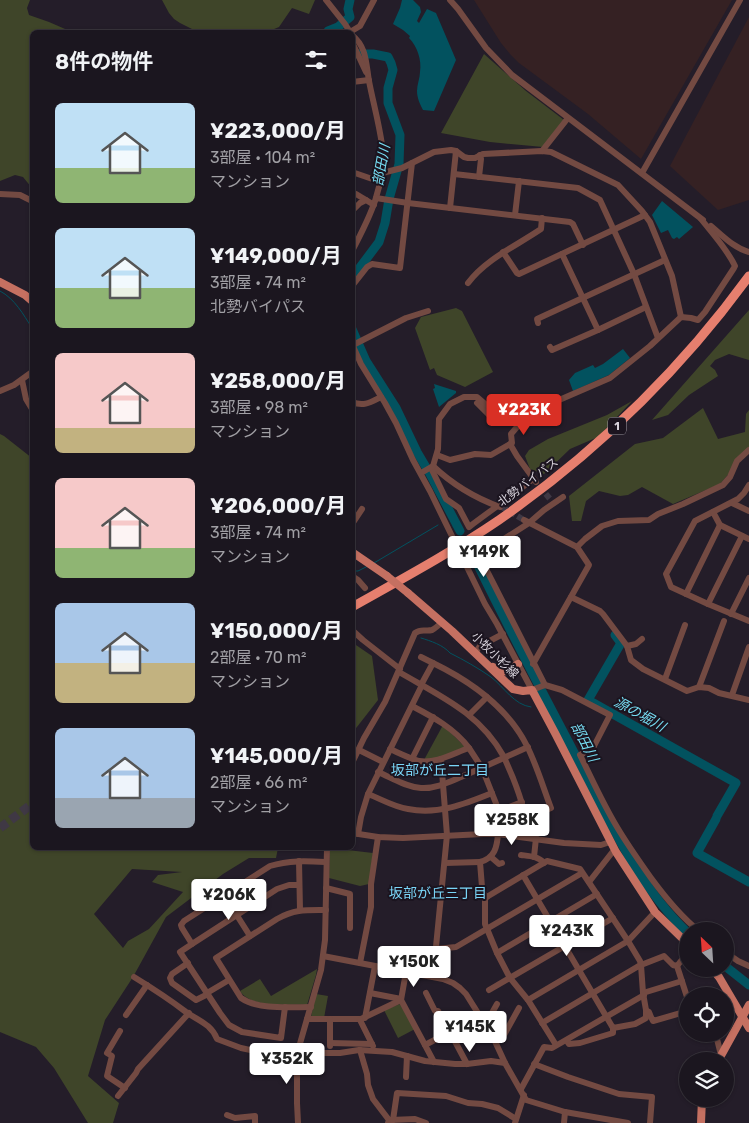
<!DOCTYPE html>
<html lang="ja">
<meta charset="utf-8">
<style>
:root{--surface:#1b161f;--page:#28232c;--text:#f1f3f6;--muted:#a09fa4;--line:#39353d;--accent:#d93025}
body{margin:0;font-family:Rubik,"Noto Sans JP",sans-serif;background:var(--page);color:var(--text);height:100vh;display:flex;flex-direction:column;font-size:19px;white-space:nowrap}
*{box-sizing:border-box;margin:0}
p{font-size:16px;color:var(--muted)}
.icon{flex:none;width:28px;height:28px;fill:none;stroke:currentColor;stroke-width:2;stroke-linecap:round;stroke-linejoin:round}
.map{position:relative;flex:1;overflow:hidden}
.drawer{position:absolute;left:30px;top:30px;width:325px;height:820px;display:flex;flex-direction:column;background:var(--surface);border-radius:8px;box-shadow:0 1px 4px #0004,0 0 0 1px var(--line)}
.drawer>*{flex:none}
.needle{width:32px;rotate:335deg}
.fabs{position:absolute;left:679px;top:922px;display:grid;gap:10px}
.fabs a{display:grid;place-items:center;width:55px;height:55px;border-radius:50%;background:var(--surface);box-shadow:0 1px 4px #0004,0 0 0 1px var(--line);font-size:25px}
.price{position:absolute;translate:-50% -42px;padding:0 11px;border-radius:5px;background:#fff;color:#222;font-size:16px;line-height:32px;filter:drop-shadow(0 1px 2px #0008)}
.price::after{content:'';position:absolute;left:50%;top:30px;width:15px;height:11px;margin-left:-8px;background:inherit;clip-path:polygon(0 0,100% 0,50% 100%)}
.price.current{background:var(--accent);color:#fff}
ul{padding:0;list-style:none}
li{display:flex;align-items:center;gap:15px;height:125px;padding:0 25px}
li span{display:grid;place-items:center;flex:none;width:140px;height:100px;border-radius:8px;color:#555}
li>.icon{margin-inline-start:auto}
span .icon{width:60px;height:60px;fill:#fffc;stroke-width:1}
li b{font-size:21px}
h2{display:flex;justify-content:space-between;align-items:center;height:60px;padding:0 25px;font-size:21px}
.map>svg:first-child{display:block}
.industrial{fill:#352123}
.green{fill:#3f4529;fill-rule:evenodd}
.water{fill:#02525f}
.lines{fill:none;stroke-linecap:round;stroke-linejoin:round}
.stream{stroke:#02525f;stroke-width:1}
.river{stroke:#02525f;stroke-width:9}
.minor-tunnel{stroke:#3f3844;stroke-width:6;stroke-dasharray:6 3;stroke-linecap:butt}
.highway-tunnel{stroke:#3f3844;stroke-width:9;stroke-dasharray:9 4.5;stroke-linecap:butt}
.minor{stroke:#734a42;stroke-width:6}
.major{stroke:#c57061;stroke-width:8}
.highway{stroke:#e67f6e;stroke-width:9}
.major-bridge{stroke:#c57061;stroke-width:8}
.labels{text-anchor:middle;stroke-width:4;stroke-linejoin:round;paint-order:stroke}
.shield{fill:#1b141f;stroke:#9f9aa3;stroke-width:1}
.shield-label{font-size:11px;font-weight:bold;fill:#d8d3dc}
.street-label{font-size:12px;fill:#d8d3dc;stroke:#1b141f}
.water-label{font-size:14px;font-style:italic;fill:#76dcf2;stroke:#1b141f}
.neighbourhood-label{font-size:14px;fill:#7ad6f8;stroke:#1b141f}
</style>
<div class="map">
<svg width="749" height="1123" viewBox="0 0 749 1123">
<rect width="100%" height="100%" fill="#241d29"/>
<g class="industrial">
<polygon points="474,0 732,0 641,159 588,114 519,63 510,54 501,43"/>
<polygon points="749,17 749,200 718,210 670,166"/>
</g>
<g class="green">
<polygon points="0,0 30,0 27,8 29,15 49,22 72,32 32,32 32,188 23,177 15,175 0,181"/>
<polygon points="162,0 315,0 309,14 292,8 279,27 267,32 198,32 180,23 174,19 169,13"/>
<polygon points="484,54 526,91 564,120 543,147 490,142 441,133"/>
<polygon points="456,308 462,311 493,372 465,387 437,375 434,368 430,370 415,328 421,317"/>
<polygon points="749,310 749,360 729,354 715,360 710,366 715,370 718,376 689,395 668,415 652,420"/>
<polygon points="632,401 598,437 570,449 544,474 530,469 525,456 529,450 548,439 607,415"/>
<polygon points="703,408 718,439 745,432 746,414 749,410 749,448 732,470 720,484 673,504 642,487 628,495 620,496 599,491 586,501 581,521 572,521 569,496 635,444 663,438"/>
<path d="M0,434l4,2 28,22v390h246l-2,10h-27l-26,16 -57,43 -33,60 -28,43 -17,56 31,27 -6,20h-25l-34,-55 -18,-21 -36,-15zM132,869l50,3 -24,3 -6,7 31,10 -34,37 -21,12 -5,7 -29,-34z"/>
<polygon points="353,643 372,656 378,700 353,732"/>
<polygon points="443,725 465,747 435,759 424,760"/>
<polygon points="330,848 373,853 369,884 360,886 329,878"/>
<path d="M317,969l-1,6 -9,30c-19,-1 -55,4 -67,-14l20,-12 11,17z"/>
<polygon points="316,994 328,996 324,1018 311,1017"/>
<polygon points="400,1004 415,1029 398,1038 384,1010"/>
</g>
<g class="water">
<path d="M402,0h11l7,7 1,5 -4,9 2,2 8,-14 9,4 20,47 -22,51 -11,-1c-3,-6 -6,-12 -6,-19 0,-7 3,-13 3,-19 2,-12 -3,-26 -11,-34l1,-2 -7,-6 -10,-6 7,-16z"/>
<polygon points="662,201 693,227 679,239 677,237 674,239 672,238 668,230 661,233 652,215"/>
<polygon points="623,349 630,358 609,375 573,391 569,380 575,373 593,365 595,368 603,364"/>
<polygon points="434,384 456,391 456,393 439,407 433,389 435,388"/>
</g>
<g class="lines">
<g class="stream">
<path d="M0,291c15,8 23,23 32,37"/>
<polyline points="453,526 457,526"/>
<polyline points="374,563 438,525"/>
<polyline points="352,571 358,571 368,566"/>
<path d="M421,638c10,3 22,7 29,15 14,7 28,15 41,24 13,10 23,28 40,30"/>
</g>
<g class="river">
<polyline points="329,32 328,31 338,27 350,17 348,9 350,0"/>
<polyline points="352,54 373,54 388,57 391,63 393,70 388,88 388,103 400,135 399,164 389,199 385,223 379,242 352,278"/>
<polyline points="352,329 366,361 396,408 417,452 430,474 460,531"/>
<path d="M472,553c34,70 70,139 106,207 31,60 60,126 110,173"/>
<polyline points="615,635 621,643 588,700 736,783 717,816"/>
<polyline points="716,819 697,853 749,882"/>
<polyline points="725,966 749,985"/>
</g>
<g class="minor-tunnel">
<polyline points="540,487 550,499"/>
<polyline points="502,507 524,520"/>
</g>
<polyline class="highway-tunnel" points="0,828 32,804"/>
<g class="minor">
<polyline points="326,0 345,24 350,32"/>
<polyline points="450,0 458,9 486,48 512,75 703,220"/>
<polyline points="350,32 360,26 374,0"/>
<path d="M352,35c15,12 14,29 17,46 4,21 10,42 13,64 4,40 -12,72 -30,106"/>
<polyline points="352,42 366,72"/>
<polyline points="352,82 369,80"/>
<polyline points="542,151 568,118"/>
<polyline points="352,172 381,182"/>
<polyline points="382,173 402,168 434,152 451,150 456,151 464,157 468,158 475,158 483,154 542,151 551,152 618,185 642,211 650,222 672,276 681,317"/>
<polyline points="642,173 740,0"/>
<polyline points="454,174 578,188 600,200 634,274 658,338"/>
<polyline points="479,177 481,159 480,155"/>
<polyline points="0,194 20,195 32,201"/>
<polyline points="356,194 366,200"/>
<polyline points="376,198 408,203 570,222 573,224 583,245"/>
<polyline points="450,208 456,151"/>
<polyline points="352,211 360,203 366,200 374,205"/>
<polyline points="515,215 519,181"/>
<path d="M711,226c12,10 23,22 38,26"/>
<polyline points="503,252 517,273 519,274 645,215"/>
<polyline points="562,254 598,330 646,307"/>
<path d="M468,283c18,-24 48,-37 73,-54l1,-11"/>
<polyline points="352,286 367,267 372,264 400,268 412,163"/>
<polyline points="538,323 537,319 665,260"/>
<path d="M352,344l9,20 24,39 11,20 17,37 17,31 55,113 12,20 35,66 13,-5 17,5 48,25 -17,33 -13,7c12,24 23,49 37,72 10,17 22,34 34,51 14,19 29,38 48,53"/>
<polyline points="353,345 406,318 428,311"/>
<polyline points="550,347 552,350 598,330"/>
<polyline points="22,380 26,399 32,409"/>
<polyline points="0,391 14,385 32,372"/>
<path d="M352,402c12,5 19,0 29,-5"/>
<polyline points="477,403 493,419 522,415 528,417"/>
<polyline points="437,455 450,460 475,454 491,455 510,444"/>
<path d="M433,466c19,18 42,32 67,41"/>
<path d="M431,468l15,31 13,9 10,19c21,-16 43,-31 64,-48"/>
<polyline points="421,473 433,466 438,449 439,419 450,404 464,397 477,397 497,414 530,408"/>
<path d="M536,482l-19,-26 -7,-12 2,-1 -1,-9 12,-14 13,-10 74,-32 40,-32 31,-29 10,1 7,2 7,-8 29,-44 1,-2c-8,-17 -22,-32 -34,-47"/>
<polyline points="749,485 744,493 738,499 695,521 666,574 671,587 708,604 749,621"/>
<polyline points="732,503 749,511"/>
<polyline points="713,512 720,525 749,539"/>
<polyline points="524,520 577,547 589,565 533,664"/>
<polyline points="352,524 362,509"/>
<polyline points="577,547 585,539 602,526 618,521 649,520 658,514 683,504 723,485 730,477 737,461 749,450"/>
<polyline points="352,576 358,580 365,588"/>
<polyline points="686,594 720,525"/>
<polyline points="571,597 600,611 603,614 627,646 631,660 643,669 687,691 699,687 709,688 719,693 749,700"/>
<polyline points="708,604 742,536"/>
<polyline points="731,614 749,578"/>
<polyline points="352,630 363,640 400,669"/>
<polyline points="627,646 636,644 642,639"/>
<polyline points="475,653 480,646 503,634"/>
<polyline points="421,657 433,663"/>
<path d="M399,672c41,24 81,41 105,85 3,7 6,14 9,21 8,20 14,38 15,59"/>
<polyline points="665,679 685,625"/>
<path d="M421,685l12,-22c37,18 75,45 94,83 10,20 16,41 24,62l-24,10"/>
<polyline points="545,685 479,555 529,523 544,510 563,497"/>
<polyline points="699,687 724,621"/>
<polyline points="732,695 749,647"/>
<polyline points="469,715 487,697"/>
<polyline points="469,748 482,768 499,811 522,802"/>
<path d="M390,749c9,4 19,9 29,12 17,3 35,-8 50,-13 -15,-20 -36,-31 -57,-42"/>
<polyline points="359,750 383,762"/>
<polyline points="412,759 433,717"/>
<path d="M352,763l12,-25 21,-36 30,-69c7,-5 10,-1 17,-3 4,-2 7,-5 10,-8"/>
<path d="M378,772c14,6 28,15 43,16 14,1 28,-6 40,-11 23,-10 45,-20 67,-30"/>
<path d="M368,794c13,5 26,13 40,15 30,6 57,-5 84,-16"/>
<polyline points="352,833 378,837 403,838 483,834 498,834 564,843 601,845 610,842"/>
<polyline points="358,834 361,817 368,794 422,685"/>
<path d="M521,855c8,1 17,1 23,8"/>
<polyline points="491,857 499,864 502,863"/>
<polyline points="534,857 536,838"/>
<polyline points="299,861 300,910"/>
<polyline points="445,863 480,862"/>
<polyline points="523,875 613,1028 635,1024 646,1018 646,1010 643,993 641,965 637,967 542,1023"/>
<polyline points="589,882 614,850"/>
<polyline points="326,888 350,894 350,928"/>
<polyline points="224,895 250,936"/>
<path d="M487,897l-6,-6 1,-4 -2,-25c15,-4 17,-15 18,-28"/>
<polyline points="192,944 277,889 289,885 299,885"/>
<polyline points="436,949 456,947 582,873"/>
<polyline points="725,952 738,961 749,966"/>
<polyline points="497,953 597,894"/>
<polyline points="323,956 443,979 453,983 460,988 466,994 493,1037 505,1063 526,1100 565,1112 628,1123"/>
<polyline points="188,963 172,974 170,978 172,983 196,1000 208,994"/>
<polyline points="360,963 371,907 371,884 378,837"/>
<polyline points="677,966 688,952"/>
<polyline points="406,972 401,1000 434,1062"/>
<path d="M134,977c18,11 35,22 52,35 13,9 25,12 31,27l24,9 28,6 42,-2 12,1h17l19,-3 33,2 33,9 30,3h12l24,-3 14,2"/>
<polyline points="433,977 447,835 441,759"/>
<polyline points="489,990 613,918"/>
<polyline points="207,993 229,980"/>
<polyline points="370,993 401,999"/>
<polyline points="426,993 435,1011 438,1011 449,1032"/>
<polyline points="643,993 682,981"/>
<polyline points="528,1000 628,941 655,912"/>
<path d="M285,1007l-4,31 -39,-6 -13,-7 -9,-12 -40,-61 12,-8 -10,-16 -1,-3 3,-4 86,-55c19,-6 37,-5 56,-4"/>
<path d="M311,1007c-21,0 -53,3 -70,-9l-25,-40 61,-39c18,-10 29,-9 49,-9"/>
<polyline points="647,1011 649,1012 651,1017 653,1021 688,1011"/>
<polyline points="126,1015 147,985"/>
<polyline points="365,1018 375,966"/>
<polyline points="307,1019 361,1019 401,1000"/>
<polyline points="360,1020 373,1046"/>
<polyline points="484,1023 488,1020 497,1004"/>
<polyline points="120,1031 107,1053 112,1056 107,1076 125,1088"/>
<polyline points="450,1032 467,1064"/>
<polyline points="710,1034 717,1039 721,1055"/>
<polyline points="493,1037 504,1035 519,1008"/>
<polyline points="567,1041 569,1044 580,1043 613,1033 613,1028"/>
<polyline points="330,1043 372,1044"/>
<polyline points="425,1045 480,1016"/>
<polyline points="556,1045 528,1000 510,978 497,953 485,924 485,898 547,861 580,869 628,941 640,961 641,965 664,956 673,965 677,966 688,1000"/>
<polyline points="330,1046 330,1019"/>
<polyline points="360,1050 367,1074 368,1085 373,1099 389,1120 388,1123"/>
<polyline points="534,1064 568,1077 619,1094 652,1097 650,1123"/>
<polyline points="406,1077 407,1056"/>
<polyline points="521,1089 544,1047 552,1048 644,995"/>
<polyline points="118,1096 136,1073 138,1069 189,1013"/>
<polyline points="227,1115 235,1118 255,1116 255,1123"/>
<polyline points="391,1120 415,1119 426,1123"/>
<polyline points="393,1120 397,1093 446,1096 468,1103 482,1104 498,1108 516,1119"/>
<polyline points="298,1123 297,1103 297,1054 321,970 325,940 327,848"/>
<polyline points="515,1123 524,1095"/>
<polyline points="564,1123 565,1112"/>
</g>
<g class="major">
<polyline points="0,282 25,295 32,301"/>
<polyline points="352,552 387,576"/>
<polyline points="408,593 452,631 513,689 523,691 532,690 555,733 616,852 655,912 688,944"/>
<path d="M493,667c12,7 14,5 25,-3"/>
<polyline points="712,969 719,977 749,1028"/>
<polyline points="718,1061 749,1005"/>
<polyline points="701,1123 702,1099"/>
</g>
<path class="highway" d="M352,607c50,-28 100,-55 147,-87 96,-67 181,-149 250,-244"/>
<polyline class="major-bridge" points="387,576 408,593"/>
</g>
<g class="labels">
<rect class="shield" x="608" y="417.5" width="18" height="17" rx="4"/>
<g class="shield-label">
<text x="617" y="430">1</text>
</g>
<g class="street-label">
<text transform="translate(528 482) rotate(-37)" y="4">北勢バイパス</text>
<text transform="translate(495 655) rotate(44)" y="4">小牧小杉線</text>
</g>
<g class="water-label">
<text transform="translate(381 165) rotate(-80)" y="5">部田川</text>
<text transform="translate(640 714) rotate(29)" y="5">源の堀川</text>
<text transform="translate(585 742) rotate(63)" y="5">部田川</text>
</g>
<g class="neighbourhood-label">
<text x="440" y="775">坂部が丘二丁目</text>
<text x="438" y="898">坂部が丘三丁目</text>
</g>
</g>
</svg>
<div class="fabs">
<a><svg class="needle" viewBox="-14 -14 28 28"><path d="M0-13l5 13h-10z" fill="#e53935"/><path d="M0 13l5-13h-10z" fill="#a09fa4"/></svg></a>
<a><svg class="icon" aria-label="locate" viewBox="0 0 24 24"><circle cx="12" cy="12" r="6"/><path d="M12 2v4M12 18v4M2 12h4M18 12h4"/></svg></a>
<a><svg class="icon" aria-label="layers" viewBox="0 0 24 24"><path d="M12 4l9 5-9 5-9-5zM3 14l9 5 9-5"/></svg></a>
</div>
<b class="price current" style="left:524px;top:436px">¥223K</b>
<b class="price" style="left:484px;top:578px">¥149K</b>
<b class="price" style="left:512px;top:846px">¥258K</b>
<b class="price" style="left:229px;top:921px">¥206K</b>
<b class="price" style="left:567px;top:957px">¥243K</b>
<b class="price" style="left:414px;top:988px">¥150K</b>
<b class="price" style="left:470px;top:1053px">¥145K</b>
<b class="price" style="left:287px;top:1085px">¥352K</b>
<section class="drawer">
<h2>8件の物件<svg class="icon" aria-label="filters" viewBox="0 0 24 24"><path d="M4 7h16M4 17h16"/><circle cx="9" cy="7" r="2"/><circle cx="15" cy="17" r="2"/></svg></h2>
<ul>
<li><span style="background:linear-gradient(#bfe0f5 65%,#8fb573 0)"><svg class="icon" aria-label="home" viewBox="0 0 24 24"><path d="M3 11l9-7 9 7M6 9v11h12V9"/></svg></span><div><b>¥223,000/月</b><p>3部屋 · 104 m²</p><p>マンション</p></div></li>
<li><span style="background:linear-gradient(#bfe0f5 60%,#8fb573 0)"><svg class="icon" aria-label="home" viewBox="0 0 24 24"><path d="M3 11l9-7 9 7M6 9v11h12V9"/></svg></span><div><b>¥149,000/月</b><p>3部屋 · 74 m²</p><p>北勢バイパス</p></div></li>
<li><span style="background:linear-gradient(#f6c9c9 75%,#c2b280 0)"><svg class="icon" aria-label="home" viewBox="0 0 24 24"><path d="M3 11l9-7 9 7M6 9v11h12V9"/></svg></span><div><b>¥258,000/月</b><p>3部屋 · 98 m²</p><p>マンション</p></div></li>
<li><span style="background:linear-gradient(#f6c9c9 70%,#8fb573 0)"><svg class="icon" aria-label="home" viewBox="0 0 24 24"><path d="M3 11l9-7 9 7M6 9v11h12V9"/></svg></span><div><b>¥206,000/月</b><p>3部屋 · 74 m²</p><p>マンション</p></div></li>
<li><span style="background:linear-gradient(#a9c7e8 60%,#c2b280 0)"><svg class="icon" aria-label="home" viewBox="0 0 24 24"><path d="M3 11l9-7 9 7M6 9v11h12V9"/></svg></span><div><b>¥150,000/月</b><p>2部屋 · 70 m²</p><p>マンション</p></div></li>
<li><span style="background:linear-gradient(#a9c7e8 70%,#9aa5b1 0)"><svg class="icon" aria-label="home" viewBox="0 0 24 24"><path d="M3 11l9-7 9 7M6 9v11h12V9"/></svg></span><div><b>¥145,000/月</b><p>2部屋 · 66 m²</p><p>マンション</p></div></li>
</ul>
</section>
</div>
